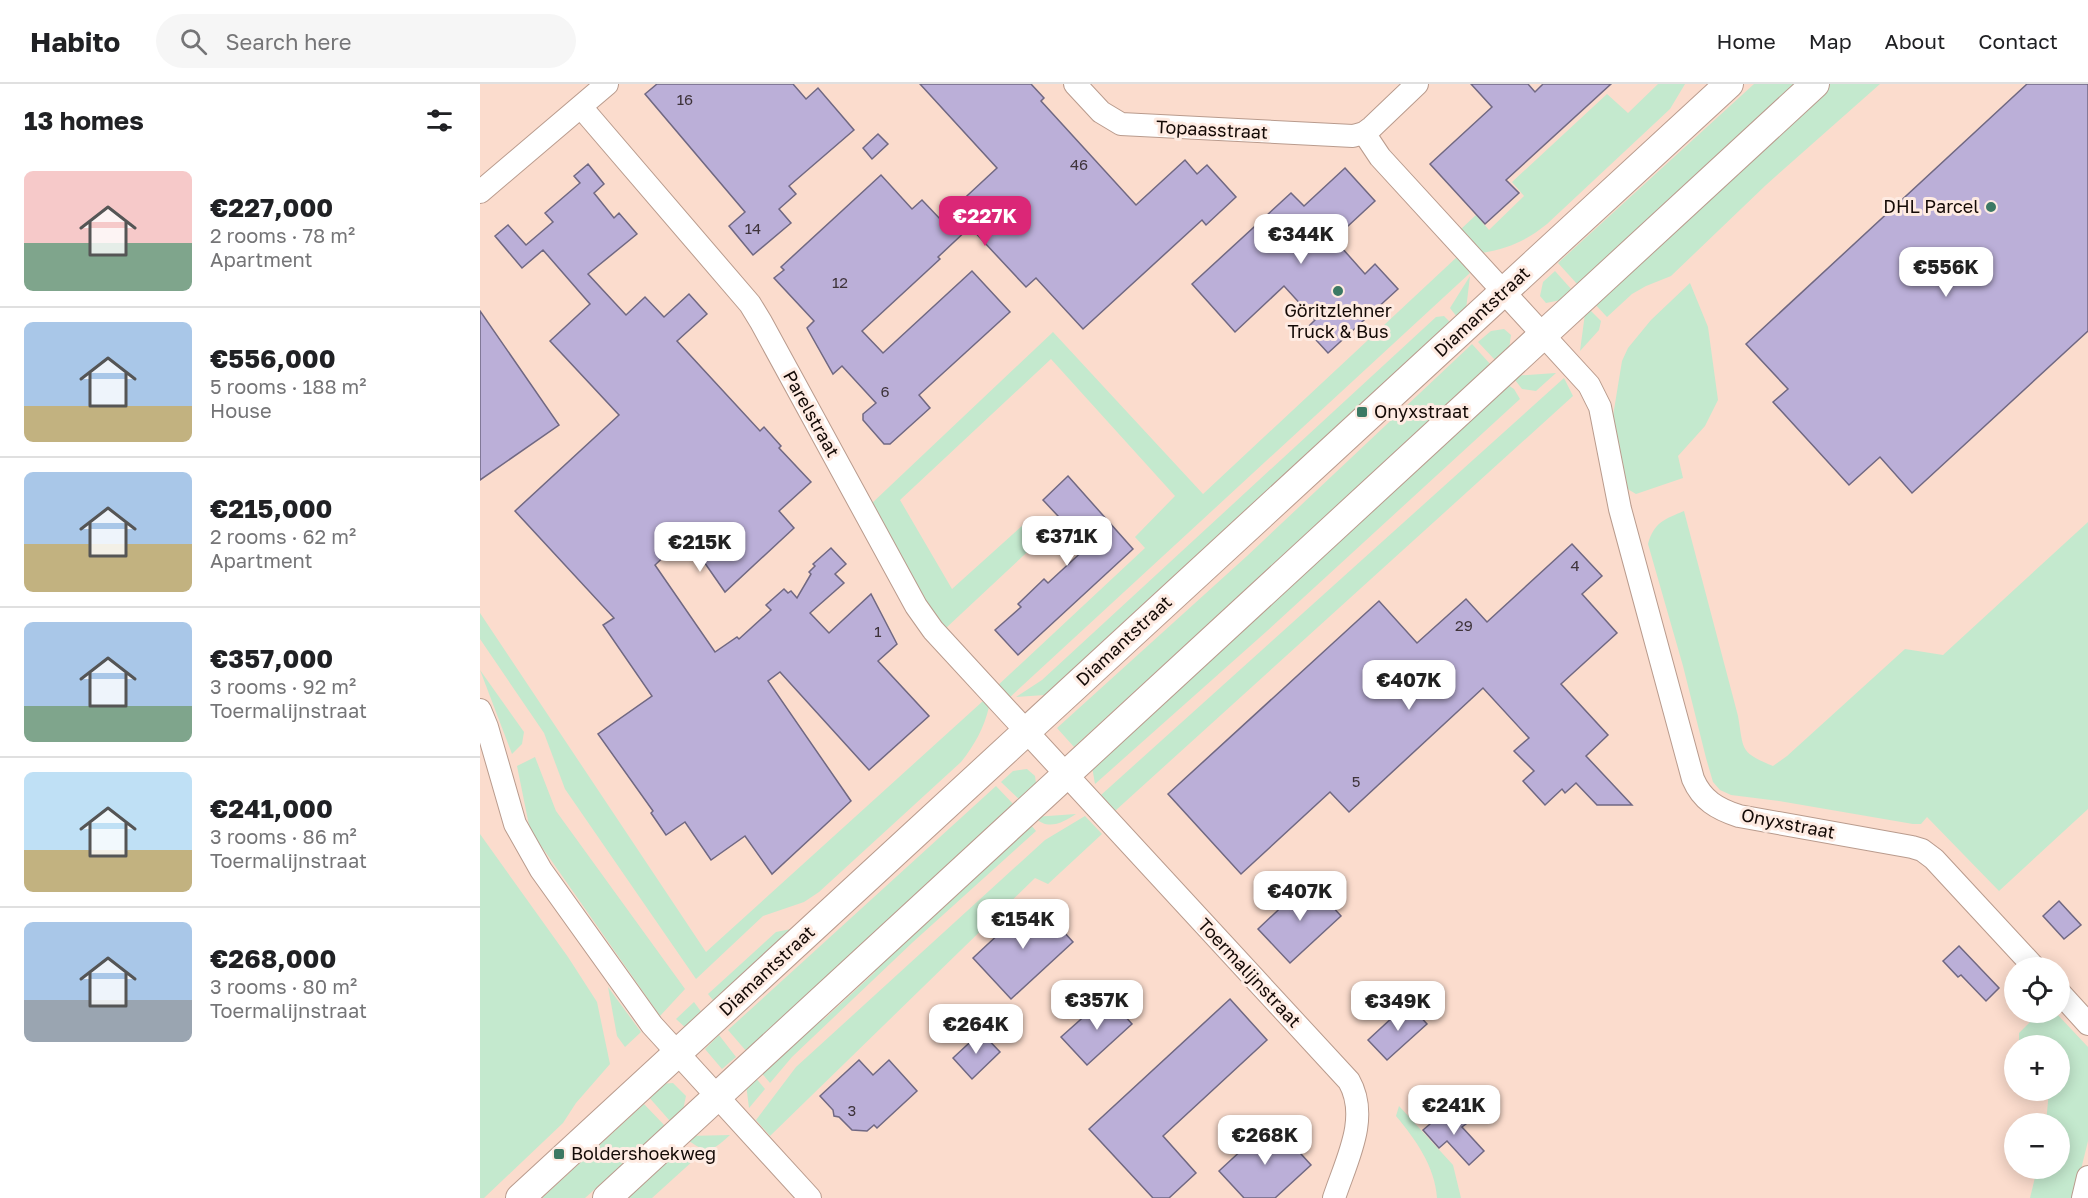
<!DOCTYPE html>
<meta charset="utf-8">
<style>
:root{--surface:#fff;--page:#f6f6f6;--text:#202124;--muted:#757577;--line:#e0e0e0;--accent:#db2777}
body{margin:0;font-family:"Golos Text",sans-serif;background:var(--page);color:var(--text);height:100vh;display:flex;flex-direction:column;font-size:22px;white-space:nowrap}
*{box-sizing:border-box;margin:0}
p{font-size:20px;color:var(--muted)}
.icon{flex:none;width:33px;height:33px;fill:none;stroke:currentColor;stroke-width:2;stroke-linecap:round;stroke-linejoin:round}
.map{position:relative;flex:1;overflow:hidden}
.panel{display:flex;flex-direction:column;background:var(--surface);width:480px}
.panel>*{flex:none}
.tools{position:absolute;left:1524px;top:873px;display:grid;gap:12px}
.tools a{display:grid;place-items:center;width:66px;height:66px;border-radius:50%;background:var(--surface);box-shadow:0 3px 15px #0003;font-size:30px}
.price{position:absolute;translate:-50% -51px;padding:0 14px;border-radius:12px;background:#fff;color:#222;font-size:20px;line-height:39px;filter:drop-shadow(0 2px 3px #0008)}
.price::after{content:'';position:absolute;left:50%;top:36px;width:18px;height:14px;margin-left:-9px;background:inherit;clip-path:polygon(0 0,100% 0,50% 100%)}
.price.current{background:var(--accent);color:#fff}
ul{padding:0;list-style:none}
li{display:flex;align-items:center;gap:18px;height:150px;padding:0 24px}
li+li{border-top:2px solid var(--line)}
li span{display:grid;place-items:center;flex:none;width:168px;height:120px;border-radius:9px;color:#555}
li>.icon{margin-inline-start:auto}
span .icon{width:72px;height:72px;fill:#fffc;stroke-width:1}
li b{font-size:26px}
h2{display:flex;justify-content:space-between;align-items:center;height:72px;padding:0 24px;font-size:26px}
header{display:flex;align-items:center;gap:36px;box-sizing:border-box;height:84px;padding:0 30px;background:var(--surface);border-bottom:2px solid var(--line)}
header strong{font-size:28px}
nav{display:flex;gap:33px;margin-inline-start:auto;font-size:21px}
.search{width:420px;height:54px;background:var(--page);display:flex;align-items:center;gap:15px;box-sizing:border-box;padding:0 21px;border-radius:33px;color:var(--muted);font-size:22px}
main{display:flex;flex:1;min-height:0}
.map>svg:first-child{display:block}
.built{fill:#fbdccd;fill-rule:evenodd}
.green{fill:#c4e9ce}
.building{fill:#bbafd8;stroke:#706882;stroke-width:1.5}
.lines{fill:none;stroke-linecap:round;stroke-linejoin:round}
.minor-casing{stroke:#b99b8d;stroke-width:24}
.major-casing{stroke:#b99b8d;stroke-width:30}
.minor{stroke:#fff;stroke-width:22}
.major{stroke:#fff;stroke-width:28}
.poi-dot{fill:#3c7964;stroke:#feebe2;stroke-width:2}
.labels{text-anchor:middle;stroke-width:6;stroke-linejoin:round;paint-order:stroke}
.number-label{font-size:15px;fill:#3e333a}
.street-label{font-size:18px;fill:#140a06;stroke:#feebe2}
.poi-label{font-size:18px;fill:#140a06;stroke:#feebe2;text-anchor:start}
</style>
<header>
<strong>Habito</strong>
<div class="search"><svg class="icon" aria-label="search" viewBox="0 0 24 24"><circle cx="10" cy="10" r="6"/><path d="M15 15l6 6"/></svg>Search here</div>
<nav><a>Home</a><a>Map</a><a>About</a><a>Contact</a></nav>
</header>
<main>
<section class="panel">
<h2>13 homes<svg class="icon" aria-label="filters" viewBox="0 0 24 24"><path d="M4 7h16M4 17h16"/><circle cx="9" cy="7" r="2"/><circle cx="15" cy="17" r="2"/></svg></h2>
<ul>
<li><span style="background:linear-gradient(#f6c9c9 60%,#7fa58c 0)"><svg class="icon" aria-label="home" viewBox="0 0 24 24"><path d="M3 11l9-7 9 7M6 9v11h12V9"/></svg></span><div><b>€227,000</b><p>2 rooms · 78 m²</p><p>Apartment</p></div></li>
<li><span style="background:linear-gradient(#a9c7e8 70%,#c2b280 0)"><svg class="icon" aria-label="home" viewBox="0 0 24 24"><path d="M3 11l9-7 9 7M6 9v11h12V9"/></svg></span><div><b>€556,000</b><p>5 rooms · 188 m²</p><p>House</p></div></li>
<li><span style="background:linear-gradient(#a9c7e8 60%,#c2b280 0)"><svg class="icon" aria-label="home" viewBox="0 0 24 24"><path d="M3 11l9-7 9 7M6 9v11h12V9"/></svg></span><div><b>€215,000</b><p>2 rooms · 62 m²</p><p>Apartment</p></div></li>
<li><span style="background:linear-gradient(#a9c7e8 70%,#7fa58c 0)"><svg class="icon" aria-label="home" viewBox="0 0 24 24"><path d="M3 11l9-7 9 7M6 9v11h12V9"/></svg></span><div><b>€357,000</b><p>3 rooms · 92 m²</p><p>Toermalijnstraat</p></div></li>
<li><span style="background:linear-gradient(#bfe0f5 65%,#c2b280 0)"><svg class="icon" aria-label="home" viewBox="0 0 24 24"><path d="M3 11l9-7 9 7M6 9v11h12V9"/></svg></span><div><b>€241,000</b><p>3 rooms · 86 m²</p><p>Toermalijnstraat</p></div></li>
<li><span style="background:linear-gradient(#a9c7e8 65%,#9aa5b1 0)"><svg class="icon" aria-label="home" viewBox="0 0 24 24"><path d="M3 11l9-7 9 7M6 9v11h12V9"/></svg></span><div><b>€268,000</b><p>3 rooms · 80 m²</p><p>Toermalijnstraat</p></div></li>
</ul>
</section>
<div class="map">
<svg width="1608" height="1114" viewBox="0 0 1608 1114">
<rect width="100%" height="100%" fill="#feebe2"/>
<path class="built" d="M0,0h1608v1114h-1608zM1534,884h46v44h-46zM1534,962h46v44h-46zM1534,1040h46v44h-46z"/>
<g class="green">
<path d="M1178,0h27l-15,25 -123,115c-21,17 -38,24 -65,29l-22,-23 16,-15 13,15 35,-34 -12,-14 95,-88 21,19z"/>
<polygon points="1274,0 1318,0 1098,201 1078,179"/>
<polygon points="1350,0 1400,0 1286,101 1191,192 1166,202 1152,210 1127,233 1112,217"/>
<polygon points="978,172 990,189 528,615 515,604 665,464 655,453 695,412 571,275 420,416 472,505 544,440 559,457 466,544 447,518 390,421 573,248 723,410"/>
<polygon points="1075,187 1092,206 1081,216 1066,219 1060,212 1063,198"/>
<polygon points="990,192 984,242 970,224"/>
<polygon points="1210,199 1228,243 1238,316 1225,342 1198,372 1203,394 1156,410 1146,404 1132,338 1142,277 1148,264 1171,236"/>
<polygon points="1106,222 1121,237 1119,246 1100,267"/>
<polygon points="964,232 976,244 579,610 536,613 562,596 956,233"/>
<polygon points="1024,245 1031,251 1029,265 1016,277 998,258 1011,247"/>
<polygon points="992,260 1011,281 594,663 577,644 767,472"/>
<polygon points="1076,289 1056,307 1042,305 1032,292"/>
<polygon points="1084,294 1093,312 635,727 621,711"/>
<polygon points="1025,299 1034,305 1040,315 787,547 615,700 611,677"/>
<path d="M1204,427l54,205c6,34 1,36 35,50l14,-10 118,-107 38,6 145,-133v287l-89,82 -72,-74 -6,7h-8l-134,-23 -48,-6 -11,-5 -7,-8 -7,-24 -23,-92 -35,-122c6,-22 17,-25 36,-33z"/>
<path d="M0,529l226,339 277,-251 6,6c-5,21 -15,39 -28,55l-142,130 -15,10 -41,14 -67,63 -131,-190 -21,-56 -64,-94z"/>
<polygon points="0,586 44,648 42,660 32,670"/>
<polygon points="55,673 76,727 205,905 180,932 50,746 37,682"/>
<polygon points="547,685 555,692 556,699 541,717 521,698 533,687"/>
<polygon points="516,702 535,722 267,968 248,946"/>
<path d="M596,730c-14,9 -28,17 -42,3z"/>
<polygon points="605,732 622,750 568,800 555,794 290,1052 276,1036 316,983 565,756"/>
<polygon points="551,741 556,747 433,858 312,973 290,999 280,987 337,930 343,936 395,888 390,881"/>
<polygon points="0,750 88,873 117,918 130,980 96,1019 83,1039 4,1114 0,1114"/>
<polygon points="331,841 240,925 228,910 296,848"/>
<polygon points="128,903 161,948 145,963 137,952"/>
<polygon points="214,918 225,933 209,947 196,935"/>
<polygon points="1559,929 1576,929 1608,963 1608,1057 1594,1114 1550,1114 1557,1085 1580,1084 1580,1040 1566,1039 1569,1007 1580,1006 1580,962 1542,961 1539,958 1539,949"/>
<polygon points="239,951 256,973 242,985 225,965"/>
<polygon points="274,992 285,1005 269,1024 266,1000"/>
<polygon points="193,999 206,1012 203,1026 190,1037 167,1011 179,1000"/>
<polygon points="164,1020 185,1042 105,1114 62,1114"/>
<path d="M919,1022l54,59 8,33h-24c-2,-32 -22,-59 -41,-82z"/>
<path d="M250,1051c-16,15 -23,20 -42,5v-4z"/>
<polygon points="202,1061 215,1075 172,1114 143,1114"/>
</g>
<g class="building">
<polygon points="177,0 313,0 326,15 338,4 374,46 309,102 316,110 299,125 311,139 273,171 249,142 265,128 165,10"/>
<polygon points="440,0 551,0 564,14 561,17 656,121 705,76 717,90 727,81 756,113 726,141 722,136 603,245 556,194 546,203 490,143 458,173 460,175 382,247 403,269 492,187 530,228 439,311 450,324 410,360 404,360 383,336 383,330 396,319 362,282 353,290 327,244 334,237 294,194 304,186 301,183 401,91 432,125 442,116 461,136 517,84"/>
<polygon points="991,0 1048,0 1055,8 1063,0 1131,0 1026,96 1039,109 1005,140 950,80 1012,23"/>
<polygon points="1547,0 1608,0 1608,247 1432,409 1400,373 1369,401 1293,318 1308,305 1266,260"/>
<polygon points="398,50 408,60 392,75 383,64"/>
<polygon points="108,80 124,100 114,109 134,134 139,129 157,150 108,190 146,231 165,213 184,233 209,210 227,230 197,257 280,347 284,343 301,362 299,364 331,398 299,427 314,444 245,508 206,452 175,481 235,568 257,553 259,555 291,526 286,521 304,505 308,509 311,507 317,514 331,490 329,488 335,482 333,480 351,464 366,480 355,490 364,499 330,529 349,549 391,510 417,560 398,577 449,632 389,686 300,588 288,597 371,717 292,790 265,752 231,776 205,738 186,751 171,729 173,727 118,650 172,612 123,541 134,534 35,427 139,331 70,257 110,220 63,166 42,184 15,152 28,141 46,161 73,138 65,129 100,99 94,92"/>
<polygon points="865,84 895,117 854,155 885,190 895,180 918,205 848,269 826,245 835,236 804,202 755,248 712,200 811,109 824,122"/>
<polygon points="0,227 79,341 0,396"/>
<polygon points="588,392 653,465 538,571 515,546 541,523 538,520 564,495 568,499 607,463 563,416"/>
<polygon points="1092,460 1122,492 1102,510 1137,549 1081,600 1128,651 1106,672 1152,721 1117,721 1096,699 1085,709 1082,705 1065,721 1043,697 1054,687 1034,667 1049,654 1003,604 869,728 850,708 761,790 688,710 899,517 937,559 986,515 1007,538"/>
<polygon points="829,797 861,832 810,879 778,845"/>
<polygon points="555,816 593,858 531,915 493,874"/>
<polygon points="1579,817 1601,841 1584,855 1563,832"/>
<polygon points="1479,862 1519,904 1506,917 1481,891 1478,893 1463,877"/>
<polygon points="627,912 652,940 607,981 581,953"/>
<polygon points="750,915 787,956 683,1052 716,1089 689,1114 673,1114 609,1045"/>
<polygon points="928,919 947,940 907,976 888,956"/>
<polygon points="501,948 520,968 492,995 473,974"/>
<polygon points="379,976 393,991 409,976 437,1007 397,1044 394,1041 387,1047 372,1046 359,1033 354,1032 353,1026 340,1012"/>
<polygon points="970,1023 986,1040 982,1043 1004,1067 989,1081 967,1057 959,1064 943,1046"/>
<polygon points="792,1038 831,1081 795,1114 764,1114 739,1087"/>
</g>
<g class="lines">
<g class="minor-casing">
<g id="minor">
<polyline points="595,0 621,28 641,40 873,52 884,49 892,43 937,0"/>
<path d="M101,23l169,197 11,18 155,284 17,24 416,451c21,37 -3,80 -15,117"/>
<path d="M884,49l16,24 209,228 11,22 20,102 73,270c9,21 24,30 46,37l173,31 10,3 12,9 101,109"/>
<polyline points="0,108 127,0"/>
<polyline points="0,626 7,643 35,740 61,786 172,941 330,1114"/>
<polyline points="1580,909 1608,940"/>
<polyline points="1603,1114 1608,1093"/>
</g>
</g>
<g class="major-casing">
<g id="major">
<polyline points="40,1114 1249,0"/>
<polyline points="127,1114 1335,0"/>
</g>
</g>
<use href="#minor" class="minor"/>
<use href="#major" class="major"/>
</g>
<g class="poi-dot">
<circle cx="1511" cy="123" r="6"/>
<circle cx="858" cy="207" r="6"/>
<rect x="876" y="322" width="12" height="12" rx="3"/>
<rect x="73" y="1064" width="12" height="12" rx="3"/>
</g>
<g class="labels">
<g class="number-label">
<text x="205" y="21">16</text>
<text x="599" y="86">46</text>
<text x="273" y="150">14</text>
<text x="360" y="204">12</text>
<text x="405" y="313">6</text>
<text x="1095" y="487">4</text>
<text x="984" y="547">29</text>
<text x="398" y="553">1</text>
<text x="876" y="703">5</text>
<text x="372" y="1032">3</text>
</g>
<g class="street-label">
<text transform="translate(732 46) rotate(3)" y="6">Topaasstraat</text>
<text transform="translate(1002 228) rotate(-43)" y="6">Diamantstraat</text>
<text transform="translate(331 330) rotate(61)" y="6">Parelstraat</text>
<text transform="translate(644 557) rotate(-43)" y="6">Diamantstraat</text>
<text transform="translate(1308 740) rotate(11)" y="6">Onyxstraat</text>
<text transform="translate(287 887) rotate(-43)" y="6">Diamantstraat</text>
<text transform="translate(769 889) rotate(47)" y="6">Toermalijnstraat</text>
</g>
<g class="poi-label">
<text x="1499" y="129" text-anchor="end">DHL Parcel</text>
<text x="858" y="233" text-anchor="middle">Göritzlehner<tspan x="858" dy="21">Truck &amp; Bus</tspan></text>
<text x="894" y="334">Onyxstraat</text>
<text x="91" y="1076">Boldershoekweg</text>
</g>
</g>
</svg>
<div class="tools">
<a><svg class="icon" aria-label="locate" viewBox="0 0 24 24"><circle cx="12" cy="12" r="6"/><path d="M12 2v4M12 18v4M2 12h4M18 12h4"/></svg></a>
<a>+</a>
<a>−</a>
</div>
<b class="price current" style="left:505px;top:163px">€227K</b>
<b class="price" style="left:821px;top:181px">€344K</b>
<b class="price" style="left:1466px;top:214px">€556K</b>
<b class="price" style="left:587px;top:483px">€371K</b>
<b class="price" style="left:220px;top:489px">€215K</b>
<b class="price" style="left:929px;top:627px">€407K</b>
<b class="price" style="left:820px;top:838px">€407K</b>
<b class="price" style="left:543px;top:866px">€154K</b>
<b class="price" style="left:617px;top:947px">€357K</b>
<b class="price" style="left:918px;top:948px">€349K</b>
<b class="price" style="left:496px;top:971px">€264K</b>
<b class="price" style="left:974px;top:1052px">€241K</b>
<b class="price" style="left:785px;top:1082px">€268K</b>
</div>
</main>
